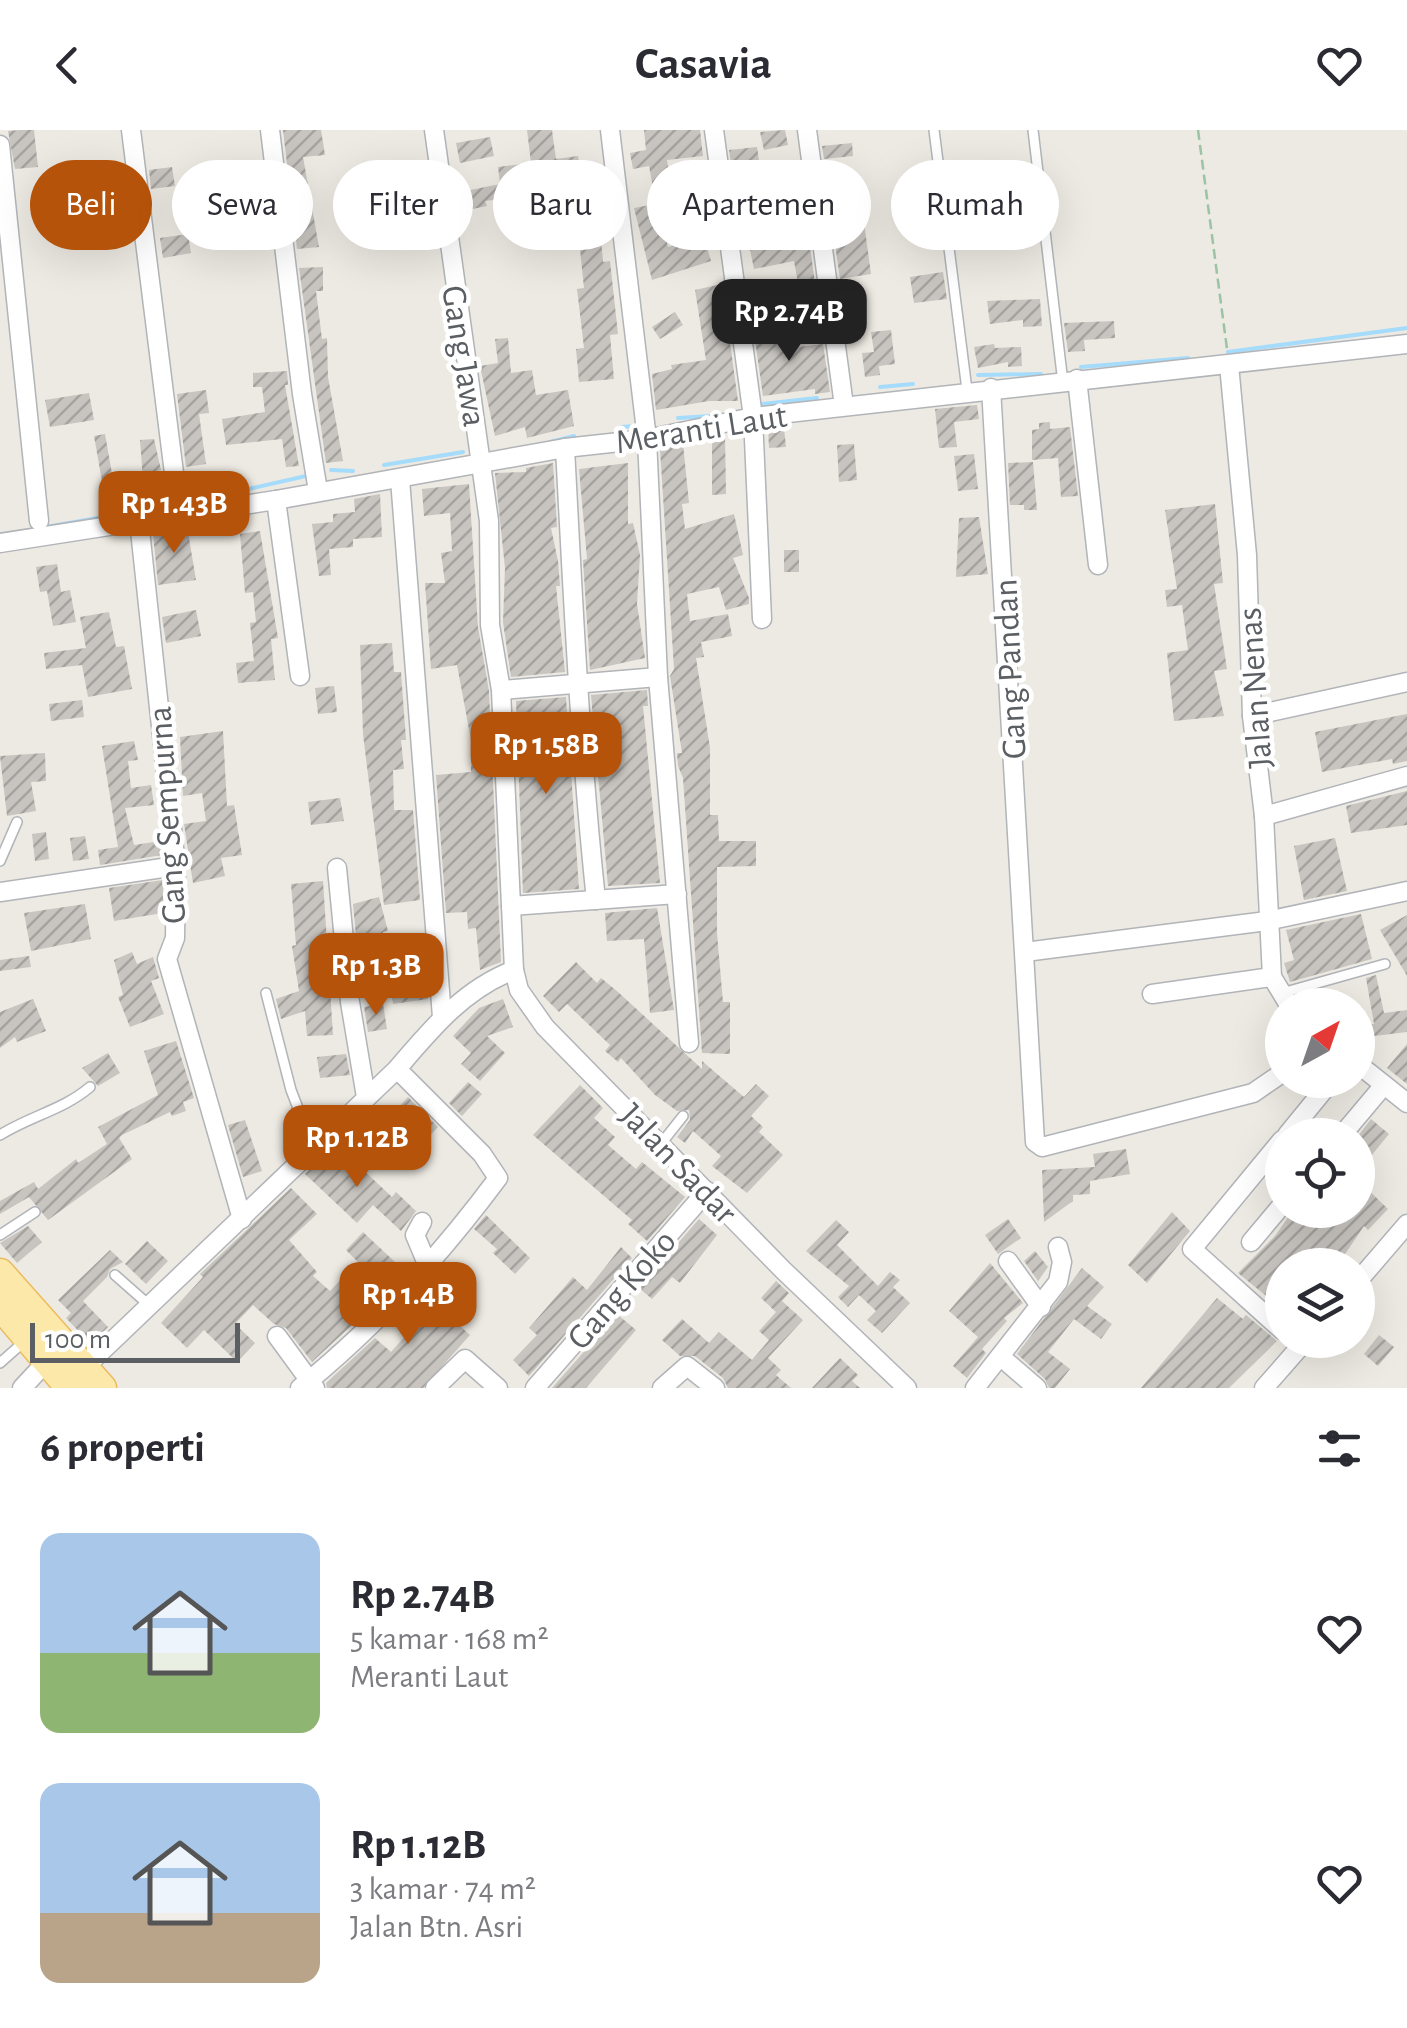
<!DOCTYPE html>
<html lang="id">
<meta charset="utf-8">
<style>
:root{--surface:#fff;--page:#f2f2f3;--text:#2b2b33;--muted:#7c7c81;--accent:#b45309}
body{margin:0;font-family:"Alegreya Sans",sans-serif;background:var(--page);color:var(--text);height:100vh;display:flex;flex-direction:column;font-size:38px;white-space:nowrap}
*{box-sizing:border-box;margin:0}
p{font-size:32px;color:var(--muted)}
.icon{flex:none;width:55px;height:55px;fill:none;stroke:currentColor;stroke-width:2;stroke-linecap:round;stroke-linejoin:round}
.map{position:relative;height:1258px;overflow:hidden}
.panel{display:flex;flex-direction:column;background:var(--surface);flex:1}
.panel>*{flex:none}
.top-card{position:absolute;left:30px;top:30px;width:1348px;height:90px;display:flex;gap:20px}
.needle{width:65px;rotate:40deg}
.fabs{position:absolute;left:1265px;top:858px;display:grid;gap:20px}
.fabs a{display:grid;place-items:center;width:110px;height:110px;border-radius:50%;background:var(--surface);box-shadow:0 10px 40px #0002;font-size:50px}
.scale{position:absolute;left:30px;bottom:25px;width:210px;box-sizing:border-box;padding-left:10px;border:5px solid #5b5f63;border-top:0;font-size:28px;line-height:35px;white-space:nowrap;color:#5b5f63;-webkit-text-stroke:8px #fff;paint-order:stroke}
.price{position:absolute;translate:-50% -85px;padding:0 22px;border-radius:20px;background:var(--accent);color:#fff;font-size:32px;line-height:65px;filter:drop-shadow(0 2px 5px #0008)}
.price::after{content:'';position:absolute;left:50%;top:60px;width:30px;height:22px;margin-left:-15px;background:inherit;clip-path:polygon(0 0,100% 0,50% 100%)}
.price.on{background:#222;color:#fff}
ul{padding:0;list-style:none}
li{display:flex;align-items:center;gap:30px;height:250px;padding:0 40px}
li span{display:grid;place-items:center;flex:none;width:280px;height:200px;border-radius:20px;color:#555}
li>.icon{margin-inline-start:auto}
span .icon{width:120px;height:120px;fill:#fffc;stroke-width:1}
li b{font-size:42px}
h2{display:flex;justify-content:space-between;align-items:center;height:120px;padding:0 40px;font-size:42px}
.chip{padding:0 35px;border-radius:45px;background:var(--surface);box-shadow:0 10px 40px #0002;font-size:35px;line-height:90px}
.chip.on{background:var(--accent);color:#fff}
header{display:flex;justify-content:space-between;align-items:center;height:130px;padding:0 40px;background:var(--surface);font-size:45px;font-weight:700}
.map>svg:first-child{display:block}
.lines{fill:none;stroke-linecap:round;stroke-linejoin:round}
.stream{stroke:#a5dbfb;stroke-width:4}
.building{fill:url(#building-hatch)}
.service-casing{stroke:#b1b4b8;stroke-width:12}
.minor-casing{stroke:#b1b4b8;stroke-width:21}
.primary-casing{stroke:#ebbb5e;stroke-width:31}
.path{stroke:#9ac4a4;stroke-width:2.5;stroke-dasharray:10 5;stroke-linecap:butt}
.service{stroke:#fff;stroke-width:9}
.minor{stroke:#fff;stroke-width:18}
.primary{stroke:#fce9aa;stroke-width:28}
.labels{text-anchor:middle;stroke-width:9;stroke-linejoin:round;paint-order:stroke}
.street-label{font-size:35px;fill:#5b5f63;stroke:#fff}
</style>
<header><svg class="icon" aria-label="back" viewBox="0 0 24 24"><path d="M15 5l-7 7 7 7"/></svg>Casavia<svg class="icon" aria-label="heart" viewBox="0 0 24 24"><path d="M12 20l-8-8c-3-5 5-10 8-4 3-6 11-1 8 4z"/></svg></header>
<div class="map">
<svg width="1407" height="1258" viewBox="0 0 1407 1258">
<defs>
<pattern id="building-hatch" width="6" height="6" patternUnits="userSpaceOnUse" patternTransform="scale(2.5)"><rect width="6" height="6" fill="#c8c5c0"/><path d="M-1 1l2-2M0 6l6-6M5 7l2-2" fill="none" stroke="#a5a3a0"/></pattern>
</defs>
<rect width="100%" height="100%" fill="#edeae3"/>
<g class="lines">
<g class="stream">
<polyline points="1228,222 1407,198"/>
<polyline points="1081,237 1188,228"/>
<polyline points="978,245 1041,244"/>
<polyline points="880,257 913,254"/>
<polyline points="762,274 817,268"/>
<polyline points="678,288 711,286"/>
<polyline points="622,297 635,296"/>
<polyline points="550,312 574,306"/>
<polyline points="384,335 463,322"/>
<polyline points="331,340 353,341"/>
<polyline points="186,373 306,346"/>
<polyline points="41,398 159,377"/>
</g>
</g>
<g class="building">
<polygon points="20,0 34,0 38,37 15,39 8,1"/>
<polygon points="283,0 321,0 325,25 303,27 319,117 297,119"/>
<polygon points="527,0 552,0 556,29 578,26 587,80 605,78 607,97 600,98 603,132 610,131 618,204 610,205 614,249 579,252 576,219 584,218 577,159 584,158 578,100 565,101 561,62 485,71 487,76 458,82 456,63 500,54 498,37 531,33"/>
<polygon points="644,0 700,0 703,26 667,30 676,90 662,92 668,117 697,109 700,119 707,117 711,131 652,150 634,78 656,74 649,36 633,39 630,23 646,20"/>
<polygon points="785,0 788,15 764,20 760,2"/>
<polygon points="490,7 494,26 460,33 456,13"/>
<polygon points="852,13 853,26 824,29 822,16"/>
<polygon points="757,17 760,37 732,40 729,20"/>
<polygon points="172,37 175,56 151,59 149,40"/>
<polygon points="854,46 857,85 863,85 871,144 840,149 828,65 834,65 831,49"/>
<polygon points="797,60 800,79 805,78 819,184 804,186 794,131 754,139 749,115 778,109 772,63"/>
<polygon points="211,63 211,82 186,83 185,64"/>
<polygon points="188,104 191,123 163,128 160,108"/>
<polygon points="323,137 323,161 316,161 322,209 327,208 328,247 343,331 326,333 299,138"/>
<polygon points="943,142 947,169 914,173 910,147"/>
<polygon points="722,154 738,271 709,271 656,280 652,244 672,239 671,235 706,230 695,160"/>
<polygon points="1040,169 1042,196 1023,197 1023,190 990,194 987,171"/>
<polygon points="675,182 683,195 660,209 652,197"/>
<polygon points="1114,191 1115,208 1084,210 1085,221 1068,222 1064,193"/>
<polygon points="779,192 783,219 823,214 830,262 815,264 815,259 763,266 753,196"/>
<polygon points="891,200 895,234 879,236 880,245 865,247 862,223 874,222 871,202"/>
<polygon points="508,208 511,243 532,240 536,265 568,260 574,296 527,308 525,297 495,306 480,236 498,233 495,209"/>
<polygon points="994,214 995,218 1021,217 1022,236 1008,237 1008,232 978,238 974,217"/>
<polygon points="287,241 288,255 285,255 299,336 286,337 282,309 226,315 222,289 265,282 262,257 253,257 253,243"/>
<polygon points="206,260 209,283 199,284 206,334 186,337 177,264"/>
<polygon points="89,263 94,290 50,297 45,270"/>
<polygon points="977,275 979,289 954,292 957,317 939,318 935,279"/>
<polygon points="1050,292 1050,299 1070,297 1078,366 1061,367 1058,328 1032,330 1032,300 1039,299 1039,293"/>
<polygon points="784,298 786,317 769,318 768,299"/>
<polygon points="105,304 114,355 103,357 94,306"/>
<polygon points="725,306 726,364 712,365 712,308"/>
<polygon points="154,309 161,340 157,341 157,349 143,350 140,310"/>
<polygon points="683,314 689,373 682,374 685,399 734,384 743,425 733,428 749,468 749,474 726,480 719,457 687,464 690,491 728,484 732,506 701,512 704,527 696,528 710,618 710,685 718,685 719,711 756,711 756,736 717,737 717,803 723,872 730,872 730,924 702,923 683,648 678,636 677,623 682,623 670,546 674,539 660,319"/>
<polygon points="854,314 857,350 839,352 837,315"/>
<polygon points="974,324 978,359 958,361 954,326"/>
<polygon points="1033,332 1037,380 1024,380 1024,375 1010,375 1008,333"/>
<polygon points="553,333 557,397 551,398 558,431 560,456 556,456 565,542 511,547 503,492 505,438 495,343 526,342 526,338"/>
<polygon points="628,333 628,394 633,393 640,425 637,474 645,528 590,540 583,430 587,429 579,339"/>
<polygon points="469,354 478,497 489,561 501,832 480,840 476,798 468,799 467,782 446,783 436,645 471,642 471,610 457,535 431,539 425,453 445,453 441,423 452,421 450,383 424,386 422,359"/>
<polygon points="380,364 382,407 353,409 353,417 329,419 331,445 319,446 312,394 333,392 333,384 355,382 354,369"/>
<polygon points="1215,374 1223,453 1214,454 1227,539 1214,541 1224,586 1174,591 1167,523 1188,520 1182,475 1167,477 1165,460 1177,459 1165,380"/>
<polygon points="979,387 988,444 956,447 959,388"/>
<polygon points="187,396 196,450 158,455 153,403"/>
<polygon points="260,401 278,508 271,509 275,550 238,553 236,533 254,531 250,493 256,492 253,462 245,463 240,404"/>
<rect x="784" y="420" width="15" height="22"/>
<polygon points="57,434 61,462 70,460 76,492 53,496 47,461 40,462 36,437"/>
<polygon points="196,480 201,506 166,513 162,487"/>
<polygon points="109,482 116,517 124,516 132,559 88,567 82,535 46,539 44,523 86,518 80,487"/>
<polygon points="392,513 394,542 401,542 406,610 401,610 404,639 393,640 394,680 413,680 420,770 384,775 363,604 360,515"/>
<polygon points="334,556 337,582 318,584 315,558"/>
<polygon points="647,560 648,576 643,576 660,753 608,756 591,565"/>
<polygon points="566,567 579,759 523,763 516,571"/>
<polygon points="82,570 84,587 51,591 49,574"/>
<polygon points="1407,584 1407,631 1393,634 1392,629 1322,642 1315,602"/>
<polygon points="223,601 227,676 234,675 242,725 221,728 225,746 193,753 184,694 206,691 202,663 183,666 180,607"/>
<polygon points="134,611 138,630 128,631 131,658 151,655 154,675 125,678 134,715 161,711 162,725 100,735 98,720 118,717 102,616"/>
<polygon points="45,623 46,651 31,652 36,681 7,686 0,626"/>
<polygon points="1407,661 1407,695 1351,703 1346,676"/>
<polygon points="340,668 344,691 311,695 308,672"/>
<polygon points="46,702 49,729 35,731 32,704"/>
<polygon points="85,706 89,729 73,731 70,708"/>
<polygon points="1335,708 1347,761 1304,770 1294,716"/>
<polygon points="163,750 163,783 114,791 109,758"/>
<polygon points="323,751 333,905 307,906 305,881 281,889 276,869 299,861 292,816 296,815 291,754"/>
<polygon points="379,767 388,801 383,802 389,834 359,838 353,774"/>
<polygon points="85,774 91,809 31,821 24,783"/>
<polygon points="657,778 674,880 650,883 644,809 607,811 605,783"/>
<polygon points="1361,784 1372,829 1290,852 1284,833 1294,830 1286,800"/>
<polygon points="1407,785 1407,846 1380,800"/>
<polygon points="132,822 137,834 153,827 159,848 151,851 164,884 130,897 118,867 123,865 114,830"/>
<polygon points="29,826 31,837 0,841 0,830"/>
<polygon points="576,832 597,853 601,848 618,862 702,939 702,931 744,967 756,954 769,966 751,986 763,997 759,1002 783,1025 747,1063 712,1036 721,1026 693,1001 685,1013 677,1007 690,990 689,980 677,981 655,965 621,928 618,932 605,921 610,915 567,874 559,882 543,866"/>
<polygon points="424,836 428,869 393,874 389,841"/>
<polygon points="1376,845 1384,883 1407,880 1407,902 1358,908 1358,896 1374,894 1366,848"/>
<polygon points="33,869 46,901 17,912 15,907 0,918 0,882"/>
<polygon points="503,869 513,897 487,906 505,923 480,951 461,934 471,923 453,906 479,878"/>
<polygon points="383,874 387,899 368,902 364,877"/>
<polygon points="176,911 194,968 183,972 186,981 172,986 170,982 122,1005 119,1008 132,1029 48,1090 29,1067 0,1084 0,1071 34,1052 38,1059 76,1029 78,1033 107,1014 98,997 158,965 144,921"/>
<polygon points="1407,914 1407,954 1387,938"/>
<polygon points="108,923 120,943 98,956 82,938"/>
<polygon points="346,924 350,945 320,948 317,927"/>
<polygon points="468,952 482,964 462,986 449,973"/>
<polygon points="580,955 603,978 594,988 615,1007 608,1015 636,1039 642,1032 685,1067 647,1111 628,1094 632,1090 533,1005"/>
<polygon points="408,967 438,997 421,1015 413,1008 400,1022 372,995 385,982 390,986"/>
<polygon points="1371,989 1389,1004 1358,1042 1358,1006"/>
<polygon points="245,990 262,1041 243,1047 228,995"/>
<polygon points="1126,1019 1130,1044 1090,1051 1090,1064 1073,1065 1073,1071 1044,1092 1042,1040 1095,1037 1093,1024"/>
<polygon points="330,1020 338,1027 343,1021 392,1067 396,1062 416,1081 401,1101 373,1075 357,1093 305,1044"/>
<polygon points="1358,1050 1388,1079 1368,1100 1364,1096 1341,1130 1337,1127 1330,1135 1282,1135 1282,1179 1238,1143 1275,1106 1293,1080 1358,1080"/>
<polygon points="291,1058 317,1084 289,1110 317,1142 313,1146 330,1161 358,1132 346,1120 363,1102 396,1133 372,1159 377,1163 359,1182 363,1185 312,1232 286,1198 274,1194 253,1175 235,1194 255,1213 237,1232 204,1200 187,1218 161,1193 203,1147 200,1144"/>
<polygon points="1172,1082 1190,1101 1147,1153 1128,1135"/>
<polygon points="486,1085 530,1128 515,1144 493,1123 497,1119 474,1099"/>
<polygon points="699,1089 717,1105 680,1153 672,1147 652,1169 639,1158"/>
<polygon points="1008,1089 1021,1108 998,1124 985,1105"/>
<polygon points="836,1090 849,1102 837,1115 878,1156 890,1142 900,1150 893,1157 910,1173 882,1203 867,1190 876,1181 859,1165 848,1177 838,1167 849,1156 806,1121"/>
<polygon points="28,1096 42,1112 17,1133 0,1113"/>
<polygon points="147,1111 168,1131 146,1154 125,1134"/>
<polygon points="621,1117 632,1128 529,1246 513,1230 537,1205 529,1198 573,1147 587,1160"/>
<polygon points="110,1120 123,1132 110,1139 107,1147 83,1171 108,1197 91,1214 66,1188 71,1183 58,1170"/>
<polygon points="1035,1121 1048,1137 1038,1151 1024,1131"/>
<polygon points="990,1133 1023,1173 1004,1188 1007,1191 982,1219 986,1223 967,1248 953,1236 978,1207 949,1181"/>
<polygon points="1082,1138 1104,1157 1087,1176 1112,1194 1101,1209 1074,1189 1048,1222 1070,1239 1055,1258 1049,1258 1045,1249 1017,1224"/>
<polygon points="433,1148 456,1168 444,1181 470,1205 423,1258 327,1258 326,1253 375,1208 391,1222 407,1204 395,1193"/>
<polygon points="776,1151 789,1163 782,1171 803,1190 768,1228 781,1240 776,1245 791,1258 728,1258 723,1248 695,1226 680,1226 662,1210 682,1189 709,1213 719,1202 752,1230 769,1210 759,1201 776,1182 761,1168"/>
<polygon points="1217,1168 1243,1189 1246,1185 1277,1211 1229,1258 1141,1258"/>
<polygon points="617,1184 636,1200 586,1258 552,1258"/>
<polygon points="1379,1205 1394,1217 1378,1236 1364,1224"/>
<polygon points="840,1228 858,1245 852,1251 860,1258 812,1258"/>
</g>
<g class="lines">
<g class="service-casing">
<g id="service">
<polyline points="934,0 967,260"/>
<polyline points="1033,0 1063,253"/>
<polyline points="0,731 17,692"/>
<polyline points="266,863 291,960 313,1017"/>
<polyline points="1282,863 1385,834"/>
<path d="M0,1005c30,-19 63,-25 90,-48"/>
<polyline points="660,1015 683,986"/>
<polyline points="0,1105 35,1082"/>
<polyline points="115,1145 149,1175"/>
<polyline points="0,1233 26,1210"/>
</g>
</g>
<g class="minor-casing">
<g id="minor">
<polyline points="131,0 179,383"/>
<polyline points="270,0 302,264 318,361"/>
<polyline points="434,0 489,391 490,495 501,560 514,840 519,860 545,897 784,1141 907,1258"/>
<polyline points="610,0 647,309 658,547 689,913"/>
<polyline points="714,0 753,287 762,489"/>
<polyline points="807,0 844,276"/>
<polyline points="0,15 39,391"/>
<polyline points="1229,235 1247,425 1252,586 1264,686 1272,847 1289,875"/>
<polyline points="1077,249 1098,435"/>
<polyline points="991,258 1035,1012 1042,1017 1253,963 1282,943"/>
<path d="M565,318c8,151 15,302 31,452"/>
<polyline points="400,349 442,887"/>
<polyline points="276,370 300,546"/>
<polyline points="139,391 176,736 175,808 167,829 242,1089"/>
<polyline points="0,413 276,370 565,318 647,309 753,287 1407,214"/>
<polyline points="501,560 658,547"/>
<polyline points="1252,586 1407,552"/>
<polyline points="1264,686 1407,646"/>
<polyline points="337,738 350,872 366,967"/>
<polyline points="0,762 176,736"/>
<polyline points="511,776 677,764"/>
<polyline points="1025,822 1267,791 1407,761"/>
<polyline points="1152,864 1272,847"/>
<polyline points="1358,934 1407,973"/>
<polyline points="1287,1005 1332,950"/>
<polyline points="1342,1005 1384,955"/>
<polyline points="1282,1010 1192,1119 1282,1200"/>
<polyline points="422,1092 415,1105 428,1136"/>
<polyline points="1251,1112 1282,1075"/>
<polyline points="1008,1131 1041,1177"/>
<polyline points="1358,1151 1407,1094"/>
<polyline points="277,1206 315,1258"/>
<polyline points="1001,1227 1037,1258"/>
<path d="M84,1238l313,-299c34,-40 67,-80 117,-99"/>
<polyline points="22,1258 47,1231"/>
<path d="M300,1258c77,-62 140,-132 198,-210l-16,-24 -85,-85"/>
<polyline points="435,1258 465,1229 498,1258"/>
<polyline points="535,1258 707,1061"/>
<polyline points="662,1258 687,1236 715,1258"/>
<polyline points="975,1258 1058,1152 1062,1132 1058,1117"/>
<polyline points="1264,1258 1306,1210"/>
</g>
</g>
<g class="primary-casing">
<g id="primary">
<polyline points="0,1143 102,1258"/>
<polyline points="0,1175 70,1258"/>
</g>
</g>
<g class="path">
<polyline points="1198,0 1227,219"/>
<polyline points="216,87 264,82"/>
</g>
<use href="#service" class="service"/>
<use href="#minor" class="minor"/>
<use href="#primary" class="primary"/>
</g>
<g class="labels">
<g class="street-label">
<text transform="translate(465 226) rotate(81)" y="12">Gang Jawa</text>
<text transform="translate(701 298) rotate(-9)" y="12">Meranti Laut</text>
<text transform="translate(1009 539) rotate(-93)" y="12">Gang Pandan</text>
<text transform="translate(1254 558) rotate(-94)" y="12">Jalan Nenas</text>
<text transform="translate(166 685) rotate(-94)" y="12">Gang Sempurna</text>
<text transform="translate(679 1033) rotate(46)" y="12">Jalan Sadar</text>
<text transform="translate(621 1159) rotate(-49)" y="12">Gang Koko</text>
</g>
</g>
</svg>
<div class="fabs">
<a><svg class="needle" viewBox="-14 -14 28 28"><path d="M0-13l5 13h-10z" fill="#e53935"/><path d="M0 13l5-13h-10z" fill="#7c7c81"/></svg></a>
<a><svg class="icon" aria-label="locate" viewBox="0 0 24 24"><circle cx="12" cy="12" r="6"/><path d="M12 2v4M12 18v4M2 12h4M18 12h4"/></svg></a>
<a><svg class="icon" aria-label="layers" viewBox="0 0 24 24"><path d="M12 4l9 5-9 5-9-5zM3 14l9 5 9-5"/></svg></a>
</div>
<div class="scale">100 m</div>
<b class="price on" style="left:789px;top:234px">Rp 2.74B</b>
<b class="price" style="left:174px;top:426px">Rp 1.43B</b>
<b class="price" style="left:546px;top:667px">Rp 1.58B</b>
<b class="price" style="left:376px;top:888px">Rp 1.3B</b>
<b class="price" style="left:357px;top:1060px">Rp 1.12B</b>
<b class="price" style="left:408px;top:1217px">Rp 1.4B</b>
<div class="top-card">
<a class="chip on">Beli</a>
<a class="chip">Sewa</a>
<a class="chip">Filter</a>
<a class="chip">Baru</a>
<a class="chip">Apartemen</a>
<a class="chip">Rumah</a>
</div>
</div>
<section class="panel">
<h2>6 properti<svg class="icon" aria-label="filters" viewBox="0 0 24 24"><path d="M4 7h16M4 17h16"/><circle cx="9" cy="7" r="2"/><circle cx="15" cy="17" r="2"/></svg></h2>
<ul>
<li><span style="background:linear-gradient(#a9c7e8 60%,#8fb573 0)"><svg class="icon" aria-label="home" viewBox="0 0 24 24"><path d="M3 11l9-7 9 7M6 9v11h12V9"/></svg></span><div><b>Rp 2.74B</b><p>5 kamar · 168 m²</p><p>Meranti Laut</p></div><svg class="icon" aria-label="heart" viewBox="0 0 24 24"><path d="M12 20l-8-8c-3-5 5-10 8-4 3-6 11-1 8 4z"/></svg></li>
<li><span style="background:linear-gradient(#a9c7e8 65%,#b9a48a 0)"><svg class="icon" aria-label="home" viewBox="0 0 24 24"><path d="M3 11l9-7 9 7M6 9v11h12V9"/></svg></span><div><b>Rp 1.12B</b><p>3 kamar · 74 m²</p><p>Jalan Btn. Asri</p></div><svg class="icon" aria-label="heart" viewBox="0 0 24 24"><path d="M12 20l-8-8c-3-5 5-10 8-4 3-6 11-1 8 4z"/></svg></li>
</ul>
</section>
